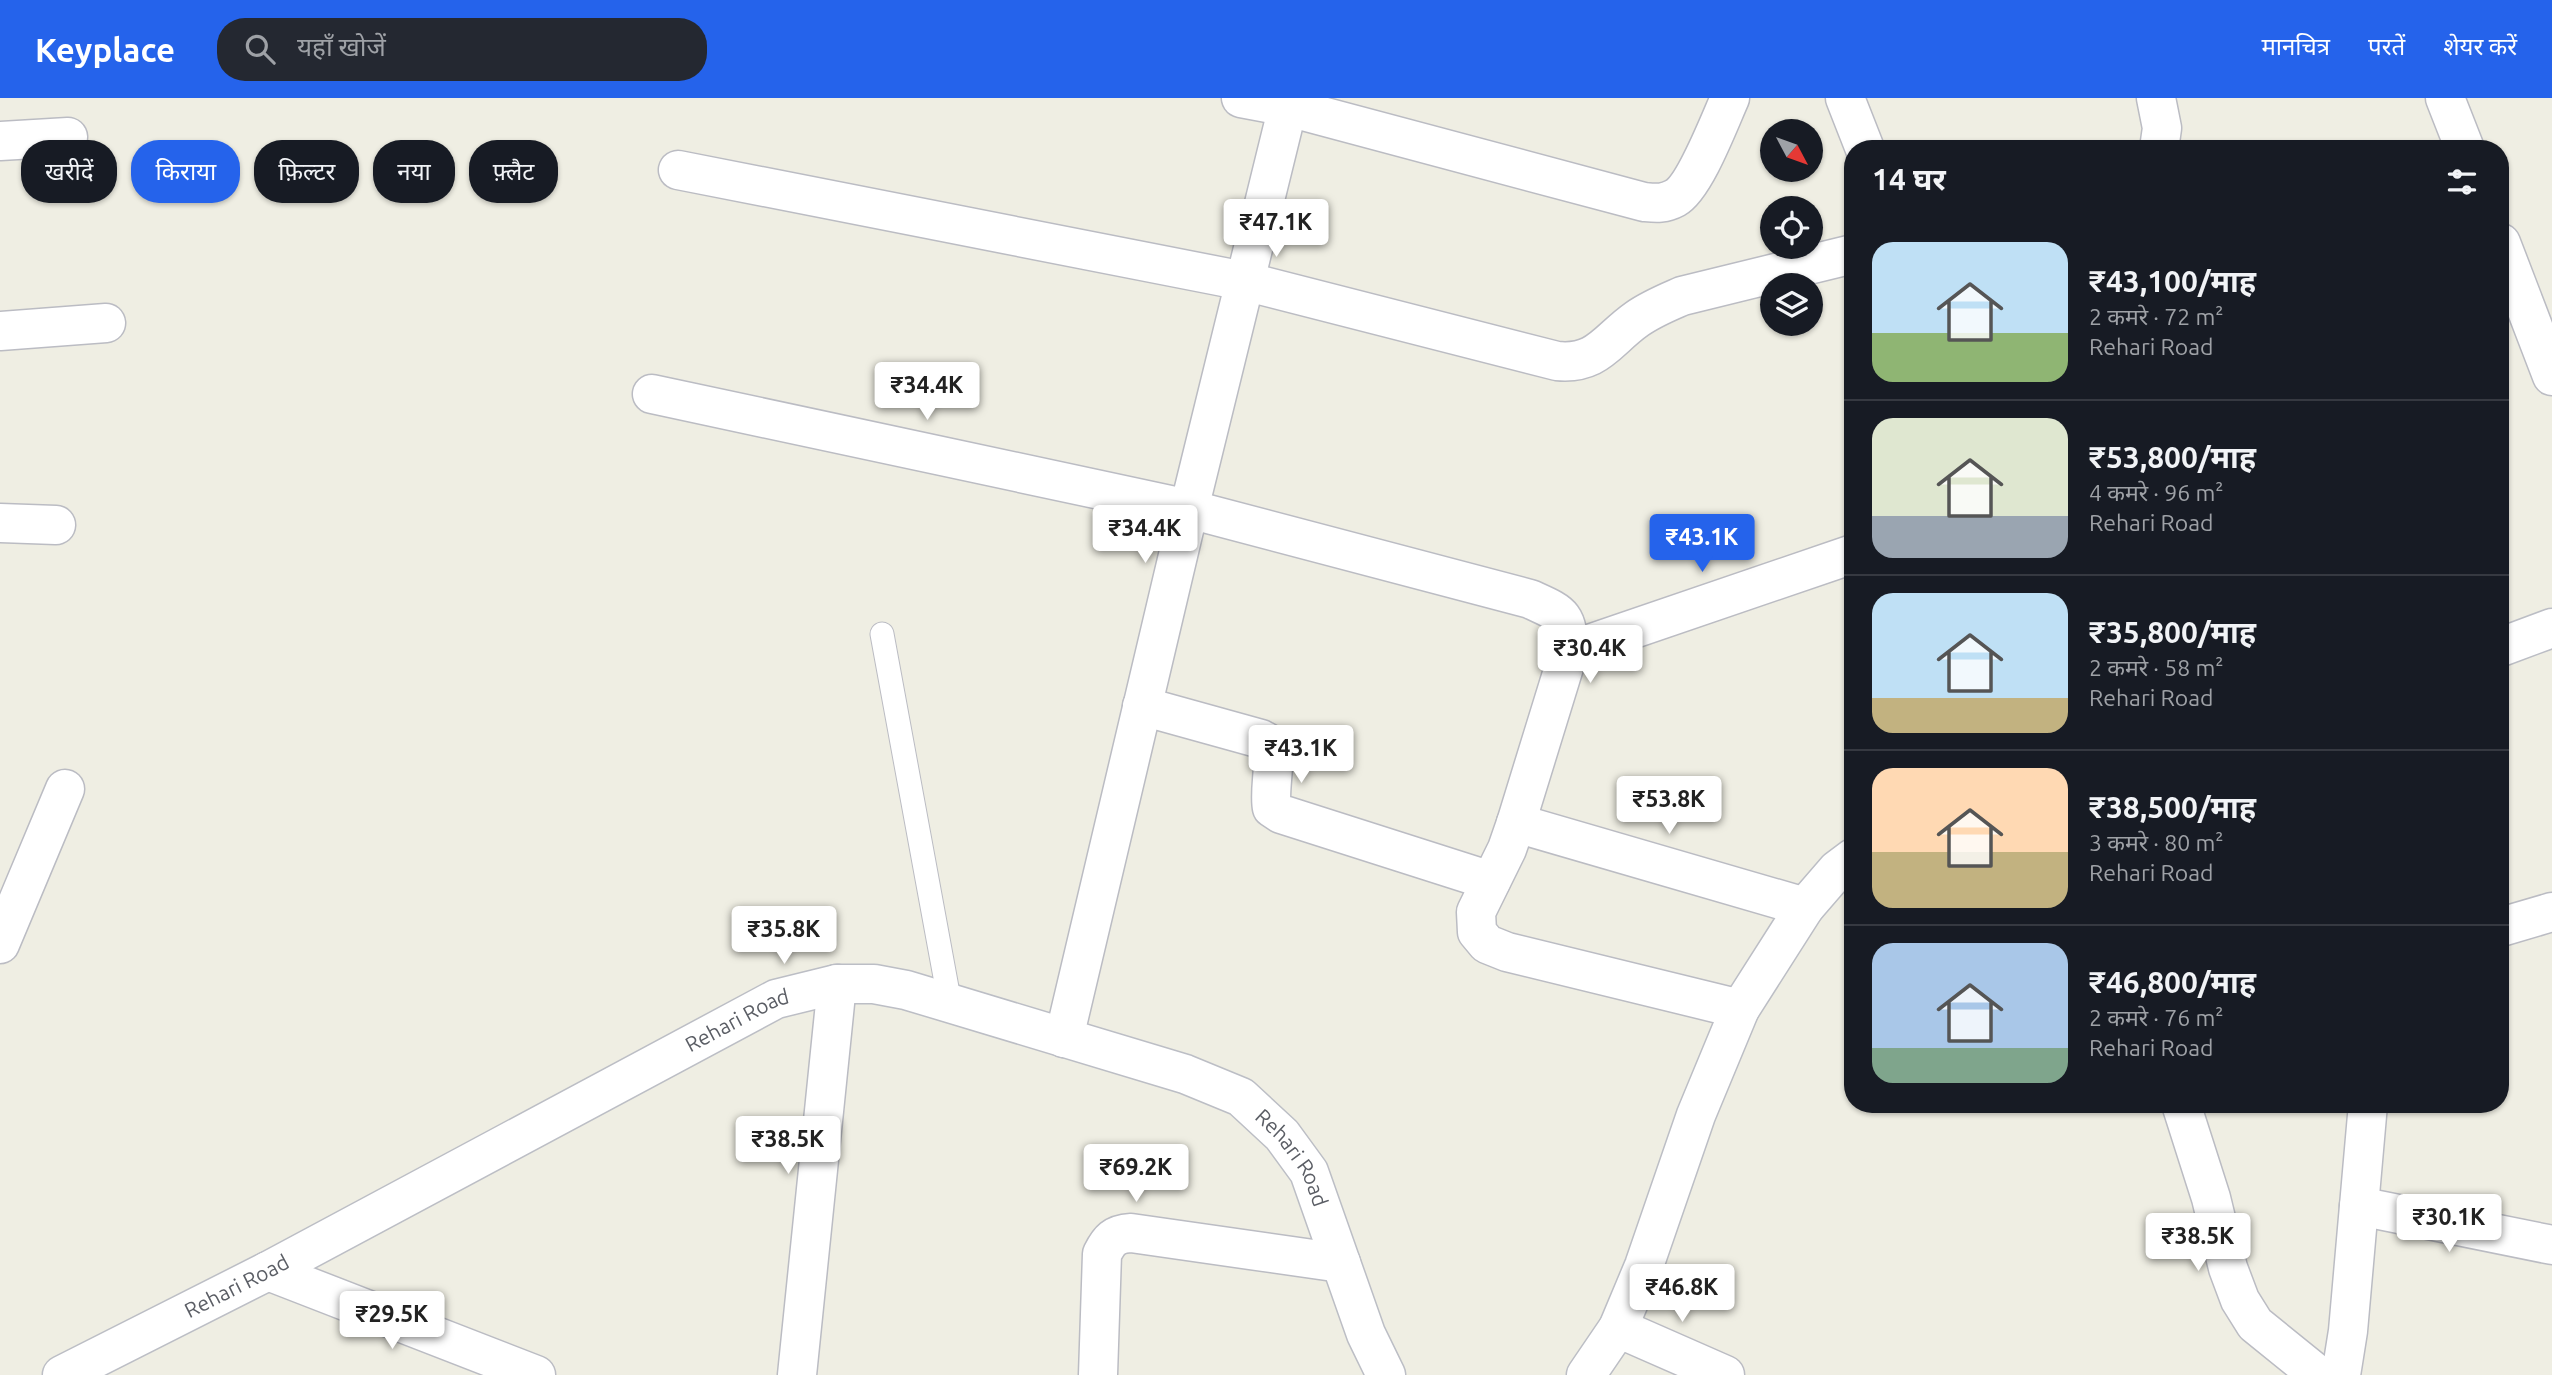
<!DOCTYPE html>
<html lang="hi">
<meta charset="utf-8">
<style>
:root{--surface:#171b24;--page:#242831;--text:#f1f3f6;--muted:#9ea1a6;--line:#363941;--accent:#2563eb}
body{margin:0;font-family:Ubuntu,"Noto Sans Devanagari",sans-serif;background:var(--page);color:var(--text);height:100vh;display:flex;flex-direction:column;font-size:26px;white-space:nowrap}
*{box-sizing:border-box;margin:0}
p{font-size:23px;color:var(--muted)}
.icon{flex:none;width:38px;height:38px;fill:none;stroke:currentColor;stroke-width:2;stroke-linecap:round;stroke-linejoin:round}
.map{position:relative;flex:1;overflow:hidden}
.panel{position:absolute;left:1844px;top:42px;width:665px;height:973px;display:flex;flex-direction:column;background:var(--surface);border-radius:28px;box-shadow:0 2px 5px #0004}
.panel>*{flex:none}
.banner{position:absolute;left:21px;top:42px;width:665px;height:63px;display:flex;gap:14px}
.needle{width:46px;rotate:131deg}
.tools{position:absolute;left:1760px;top:21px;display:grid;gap:14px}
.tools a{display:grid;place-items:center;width:63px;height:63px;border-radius:50%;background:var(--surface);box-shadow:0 2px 5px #0004;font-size:35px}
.price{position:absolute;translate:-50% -60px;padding:0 16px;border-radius:7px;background:#fff;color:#222;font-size:23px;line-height:46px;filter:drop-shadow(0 2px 4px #0008)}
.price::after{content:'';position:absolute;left:50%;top:42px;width:21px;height:16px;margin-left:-10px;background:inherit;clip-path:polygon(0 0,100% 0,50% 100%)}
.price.active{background:var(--accent);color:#fff}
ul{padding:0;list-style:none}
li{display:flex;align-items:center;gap:21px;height:175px;padding:0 28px}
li+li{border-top:2px solid var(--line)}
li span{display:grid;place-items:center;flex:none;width:196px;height:140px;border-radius:21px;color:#555}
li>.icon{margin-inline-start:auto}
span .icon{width:84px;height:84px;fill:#fffc;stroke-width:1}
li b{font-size:30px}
h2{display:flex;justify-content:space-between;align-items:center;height:84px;padding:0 28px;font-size:30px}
.pill{padding:0 24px;border-radius:28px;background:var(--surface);box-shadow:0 2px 5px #0004;font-size:24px;line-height:63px}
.pill.active{background:var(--accent);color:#fff}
header{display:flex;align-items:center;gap:42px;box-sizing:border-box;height:98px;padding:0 35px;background:var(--accent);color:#fff}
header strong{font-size:33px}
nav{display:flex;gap:38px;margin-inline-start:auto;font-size:24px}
.search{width:490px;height:63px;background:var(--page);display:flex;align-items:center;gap:18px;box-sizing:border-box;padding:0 24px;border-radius:28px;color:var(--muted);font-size:26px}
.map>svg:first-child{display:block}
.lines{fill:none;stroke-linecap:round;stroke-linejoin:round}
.service-casing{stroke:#bbbcc3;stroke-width:25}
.minor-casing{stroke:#bbbcc3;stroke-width:41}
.secondary-casing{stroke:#bcbec5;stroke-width:41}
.service{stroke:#fff;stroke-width:23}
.minor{stroke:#fff;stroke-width:38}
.secondary{stroke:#fff;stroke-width:38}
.labels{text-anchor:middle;stroke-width:6;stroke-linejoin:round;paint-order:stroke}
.street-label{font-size:21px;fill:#5b5e65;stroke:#fff}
</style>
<header>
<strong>Keyplace</strong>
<div class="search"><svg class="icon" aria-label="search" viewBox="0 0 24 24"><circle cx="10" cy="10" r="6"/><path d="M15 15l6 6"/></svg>यहाँ खोजें</div>
<nav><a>मानचित्र</a><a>परतें</a><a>शेयर करें</a></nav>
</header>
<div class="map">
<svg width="2552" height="1277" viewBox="0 0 2552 1277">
<rect width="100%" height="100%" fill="#efeee3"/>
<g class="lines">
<g class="service-casing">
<polyline id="service" points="882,536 950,906"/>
</g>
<g class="minor-casing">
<g id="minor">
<path d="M1241,0l47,9 356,95c12,1 20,2 31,-4 20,-11 45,-78 55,-100"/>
<polyline points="1845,0 1865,51"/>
<polyline points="2156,0 2162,30 2159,51"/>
<polyline points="2445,0 2465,51"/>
<polyline points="0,43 68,39"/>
<path d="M678,72l566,111 313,80c41,4 50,-21 80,-42 14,-10 29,-16 45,-23l171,-42"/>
<polyline points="2501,145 2552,278"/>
<polyline points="0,233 106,225"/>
<path d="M652,296l537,115 341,90c33,15 37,15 39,52l-53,172 -9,26 -31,63 1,20 10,12 20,8 233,57"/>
<polyline points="0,425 56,427"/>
<polyline points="1569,553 1853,456"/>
<path d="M1142,608l119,33c3,2 7,3 9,6 8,10 -2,46 2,63l9,6 210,67"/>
<polyline points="1516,725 1805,809"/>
<polyline points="2501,829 2552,814"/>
<polyline points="0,846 65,691"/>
<polyline points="1064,940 1189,411 1290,0"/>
<polyline points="2181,1006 2211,1100 2228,1170 2240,1202 2255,1226 2318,1277"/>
<polyline points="2359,1108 2552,1147"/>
<polyline points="268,1173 536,1277"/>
<polyline points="1618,1230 1725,1277"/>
<polyline points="797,1277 837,886"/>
<path d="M1098,1277l4,-121c7,-14 12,-20 29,-21l210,30"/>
<polyline points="2341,1277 2348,1233 2368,1006"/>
</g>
</g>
<g class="secondary-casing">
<g id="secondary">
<polyline points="2501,549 2552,530"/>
<path id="s1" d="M62,1277l206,-104 508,-272 61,-15h37l32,6 279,84 56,23 41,38 27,37 57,162 20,41"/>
<polyline points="1586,1277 1618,1230 1644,1168 1696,1017 1740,911 1805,809 1837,772 1853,760"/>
</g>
</g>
<use href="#service" class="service"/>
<use href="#minor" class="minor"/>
<use href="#secondary" class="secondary"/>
</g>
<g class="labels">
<g class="street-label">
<text dy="7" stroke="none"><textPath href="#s1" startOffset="763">Rehari Road</textPath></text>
<text dy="7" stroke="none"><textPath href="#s1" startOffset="1372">Rehari Road</textPath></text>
<text dy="7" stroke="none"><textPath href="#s1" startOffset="196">Rehari Road</textPath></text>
</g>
</g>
</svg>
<div class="tools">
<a><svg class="needle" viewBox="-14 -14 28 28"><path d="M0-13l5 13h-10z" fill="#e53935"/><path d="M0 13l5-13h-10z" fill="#9ea1a6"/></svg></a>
<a><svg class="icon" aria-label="locate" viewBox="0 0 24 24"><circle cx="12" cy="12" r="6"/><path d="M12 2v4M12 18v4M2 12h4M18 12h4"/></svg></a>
<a><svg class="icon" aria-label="layers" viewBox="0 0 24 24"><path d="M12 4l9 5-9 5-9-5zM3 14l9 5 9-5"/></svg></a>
</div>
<b class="price" style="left:1276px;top:161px">₹47.1K</b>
<b class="price" style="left:927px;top:324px">₹34.4K</b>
<b class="price" style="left:1145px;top:467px">₹34.4K</b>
<b class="price active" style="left:1702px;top:476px">₹43.1K</b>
<b class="price" style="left:1590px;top:587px">₹30.4K</b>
<b class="price" style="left:1301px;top:687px">₹43.1K</b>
<b class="price" style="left:1669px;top:738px">₹53.8K</b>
<b class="price" style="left:784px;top:868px">₹35.8K</b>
<b class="price" style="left:788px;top:1078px">₹38.5K</b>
<b class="price" style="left:1136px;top:1106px">₹69.2K</b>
<b class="price" style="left:2449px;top:1156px">₹30.1K</b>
<b class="price" style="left:2198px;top:1175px">₹38.5K</b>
<b class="price" style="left:1682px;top:1226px">₹46.8K</b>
<b class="price" style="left:392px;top:1253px">₹29.5K</b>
<div class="banner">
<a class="pill">खरीदें</a>
<a class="pill active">किराया</a>
<a class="pill">फ़िल्टर</a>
<a class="pill">नया</a>
<a class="pill">फ़्लैट</a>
</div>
<section class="panel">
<h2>14 घर<svg class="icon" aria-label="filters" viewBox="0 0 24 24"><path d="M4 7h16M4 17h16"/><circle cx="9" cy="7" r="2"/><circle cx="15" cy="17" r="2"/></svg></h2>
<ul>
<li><span style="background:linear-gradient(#bfe0f5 65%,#8fb573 0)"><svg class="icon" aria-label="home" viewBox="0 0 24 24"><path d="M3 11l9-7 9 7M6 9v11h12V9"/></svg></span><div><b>₹43,100/माह</b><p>2 कमरे · 72 m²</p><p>Rehari Road</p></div></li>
<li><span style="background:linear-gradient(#dfe7d0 70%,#9aa5b1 0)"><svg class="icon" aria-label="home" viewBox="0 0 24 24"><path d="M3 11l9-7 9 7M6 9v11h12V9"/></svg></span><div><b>₹53,800/माह</b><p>4 कमरे · 96 m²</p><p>Rehari Road</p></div></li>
<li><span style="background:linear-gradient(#bfe0f5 75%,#c2b280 0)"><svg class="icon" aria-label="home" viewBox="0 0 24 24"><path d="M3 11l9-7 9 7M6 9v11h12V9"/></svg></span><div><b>₹35,800/माह</b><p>2 कमरे · 58 m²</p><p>Rehari Road</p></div></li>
<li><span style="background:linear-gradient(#ffd9b3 60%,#c2b280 0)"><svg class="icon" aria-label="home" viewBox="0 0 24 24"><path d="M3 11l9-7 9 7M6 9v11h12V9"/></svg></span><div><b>₹38,500/माह</b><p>3 कमरे · 80 m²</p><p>Rehari Road</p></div></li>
<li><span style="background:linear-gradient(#a9c7e8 75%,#7fa58c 0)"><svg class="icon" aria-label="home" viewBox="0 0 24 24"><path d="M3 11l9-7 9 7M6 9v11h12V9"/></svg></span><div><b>₹46,800/माह</b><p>2 कमरे · 76 m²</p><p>Rehari Road</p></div></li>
</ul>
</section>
</div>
